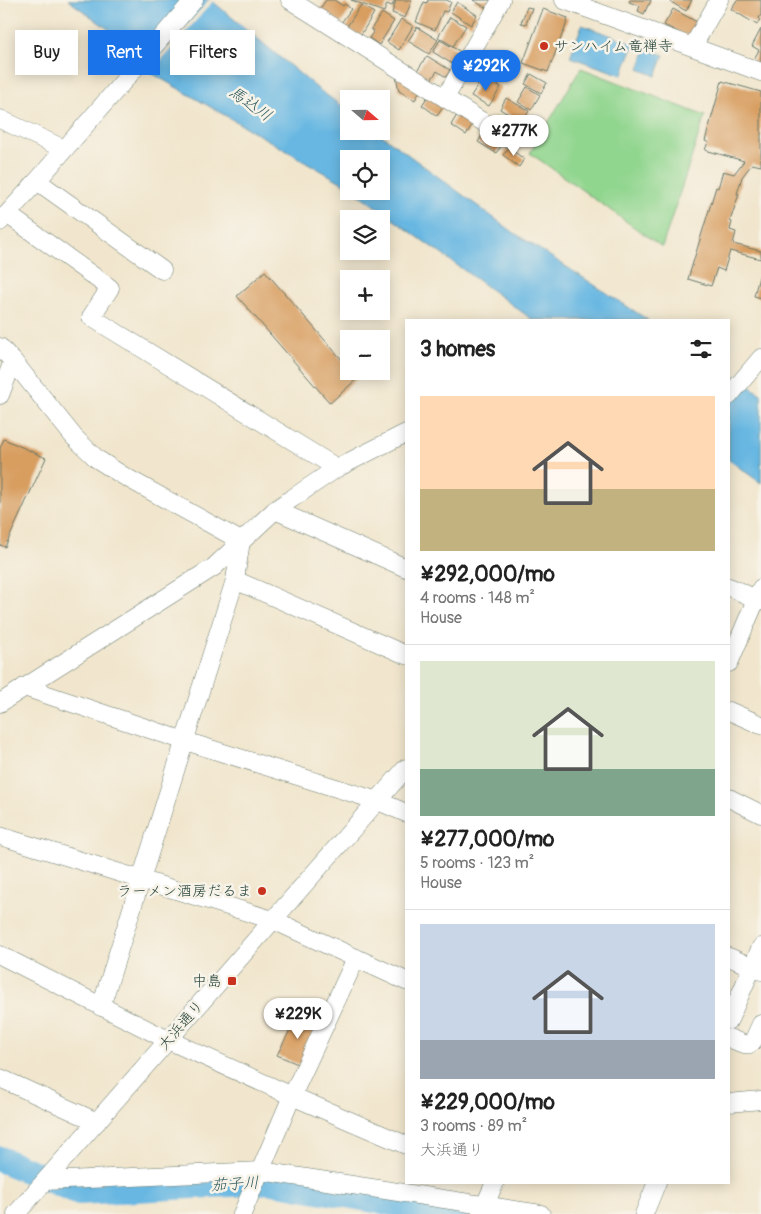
<!DOCTYPE html>
<meta charset="utf-8">
<style>
:root{--surface:#fff;--page:#f2f2f2;--text:#222;--muted:#767676;--line:#e0e0e0;--accent:#1a73e8}
body{margin:0;font-family:Pangolin,"Klee One",sans-serif;background:var(--page);color:var(--text);height:100vh;display:flex;flex-direction:column;font-size:19px;white-space:nowrap}
*{box-sizing:border-box;margin:0}
p{font-size:16px;color:var(--muted)}
.icon{flex:none;width:28px;height:28px;fill:none;stroke:currentColor;stroke-width:2;stroke-linecap:round;stroke-linejoin:round}
.map{position:relative;flex:1;overflow:hidden}
.sheet{position:absolute;left:405px;top:319px;width:325px;height:865px;display:flex;flex-direction:column;background:var(--surface);border-radius:0px;box-shadow:0 2px 12px #0003}
.sheet>*{flex:none}
.top-card{position:absolute;left:15px;top:30px;width:315px;height:45px;display:flex;gap:10px}
.needle{width:32px;rotate:110deg}
.buttons{position:absolute;left:340px;top:90px;display:grid;gap:10px}
.buttons a{display:grid;place-items:center;width:50px;height:50px;border-radius:0px;background:var(--surface);box-shadow:0 2px 12px #0003;font-size:25px}
.price{position:absolute;translate:-50% -42px;padding:0 11px;border-radius:18px;background:#fff;color:#222;font-size:16px;line-height:32px;filter:drop-shadow(0 1px 2px #0008)}
.price::after{content:'';position:absolute;left:50%;top:30px;width:15px;height:11px;margin-left:-8px;background:inherit;clip-path:polygon(0 0,100% 0,50% 100%)}
.price.active{background:var(--accent);color:#fff}
ul{padding:0;list-style:none}
li{display:grid;align-content:center;gap:10px;height:265px;padding:0 15px}
li+li{border-top:1px solid var(--line)}
li span{display:grid;place-items:center;height:155px;border-radius:0px;color:#555}
li>.icon{margin-inline-start:auto}
span .icon{width:90px;height:90px;fill:#fffc;stroke-width:1}
li b{font-size:21px}
h2{display:flex;justify-content:space-between;align-items:center;height:60px;padding:0 15px;font-size:21px}
.pill{padding:0 18px;border-radius:0px;background:var(--surface);box-shadow:0 2px 12px #0003;font-size:18px;line-height:45px}
.pill.active{background:var(--accent);color:#fff}
.map>svg:first-child{display:block}
.green{fill:#91d68f;stroke:#588a62}
.water{fill:#67b7e2;stroke:#437a8b}
.pier{fill:#f1e6cd}
.lines{fill:none;stroke-linecap:round;stroke-linejoin:round}
.river{stroke:#67b7e2;stroke-width:26}
.building{fill:#d89e61}
.minor-casing{stroke:#68786a;stroke-width:19}
.minor{stroke:#fff;stroke-width:18}
.poi-dot{fill:#c8321e;stroke:#f7f3e8;stroke-width:2}
.labels{text-anchor:middle;stroke-width:5;stroke-linejoin:round;paint-order:stroke}
.poi-label{font-size:15px;fill:#1f3d34;stroke:#f7f3e8;text-anchor:end}
.street-label{font-size:15px;fill:#1f3d34;stroke:#f7f3e8}
.water-label{font-size:16px;font-style:italic;fill:#315c60;stroke:#f7f3e8}
</style>
<div class="map">
<svg width="761" height="1214" viewBox="0 0 761 1214">
<rect width="100%" height="100%" fill="#f7f3e8"/>
<filter id="ink" filterUnits="userSpaceOnUse"><feTurbulence type="fractalNoise" baseFrequency=".02" numOctaves="2"/><feDisplacementMap in="SourceGraphic" scale="10" xChannelSelector="R" yChannelSelector="G"/><feConvolveMatrix kernelMatrix="1 2 1 2 8 2 1 2 1" color-interpolation-filters="sRGB"/></filter>
<filter id="wash" filterUnits="userSpaceOnUse"><feTurbulence type="fractalNoise" baseFrequency=".0096" numOctaves="4" result="noise"/><feDisplacementMap in="SourceGraphic" scale="20" xChannelSelector="R" yChannelSelector="G"/><feGaussianBlur stdDeviation="1.12" result="paint"/><feColorMatrix in="noise" values="0 0 0 0 0 0 0 0 0 0 0 0 0 0 0 0 0 1.4 0 .05"/><feComposite in="paint" operator="in"/></filter>
<g filter="url(#wash)">
<rect width="100%" height="100%" fill="#f1e6cd"/>
<polygon class="green" points="581,68 705,116 662,247 530,153"/>
<g class="water">
<polygon points="68,0 211,0 318,89 349,111 349,131 376,131 513,232 648,320 533,320 354,191 381,191 381,159 349,159 349,187 341,182 127,59 110,41 111,31"/>
<polygon points="582,25 634,44 622,75 570,57"/>
<polygon points="646,49 664,55 656,76 639,69"/>
<polygon points="729,373 761,394 761,483 729,460"/>
</g>
<polygon class="pier" points="209,0 214,0 149,74 145,72"/>
<g class="lines">
<polyline class="river" points="0,1159 79,1192 250,1183 267,1181 408,1206 475,1214"/>
</g>
<g id="blocks">
<g class="building">
<polygon points="326,0 334,0 343,6 345,4 351,9 341,23 320,9"/>
<polygon points="351,0 395,0 392,6 387,4 384,12"/>
<polygon points="396,0 412,0 405,18 392,13"/>
<polygon points="428,0 446,0 451,2 447,12 443,11 435,30 416,22 424,2 427,3"/>
<polygon points="473,0 493,0 488,9"/>
<polygon points="630,0 651,0 649,5 648,5 644,14 638,11 640,6 629,2"/>
<polygon points="672,0 692,0 686,11 671,2"/>
<polygon points="737,0 761,0 761,15 759,18 760,19 757,25 731,9"/>
<polygon points="457,2 477,15 471,25 451,12"/>
<polygon points="361,5 374,13 360,36 346,28"/>
<polygon points="527,7 532,8 526,24 521,23"/>
<polygon points="543,9 568,18 564,31 562,35 548,72 523,63"/>
<polygon points="673,9 697,22 688,37 664,25"/>
<polygon points="382,13 394,21 379,45 369,38 374,31 371,29"/>
<polygon points="450,17 466,26 453,46 438,37"/>
<polygon points="401,19 413,26 399,50 387,42"/>
<polygon points="417,27 438,40 429,54 408,41"/>
<polygon points="761,29 761,65 753,61 759,50 752,46"/>
<polygon points="440,40 461,52 454,65 433,52"/>
<polygon points="500,51 515,61 501,83 486,74"/>
<polygon points="427,56 450,70 446,77 437,71 431,80 417,71"/>
<polygon points="531,74 547,83 541,93 525,84"/>
<polygon points="396,76 420,91 415,100 399,91"/>
<polygon points="483,77 501,87 489,106 471,96"/>
<polygon points="722,81 761,92 761,166 752,164 742,177 737,194 739,194 730,221 732,222 730,230 736,232 733,244 761,251 761,259 730,251 724,271 717,268 711,286 688,279 716,187 718,188 723,171 734,174 744,161 705,150 708,142 705,141"/>
<polygon points="527,87 540,95 531,110 518,102"/>
<polygon points="428,96 444,106 437,116 422,105"/>
<polygon points="506,98 529,111 518,129 510,123 513,117 500,109"/>
<polygon points="457,115 472,125 466,135 451,125"/>
<polygon points="484,132 502,145 496,153 478,142"/>
<polygon points="509,148 524,159 519,167 503,155"/>
<polygon points="265,271 349,368 349,371 352,371 358,378 330,403 237,296"/>
<polygon points="760,273 761,273 761,298 754,296"/>
<polygon points="4,439 46,458 5,547 0,545 0,448"/>
<polygon points="298,1015 317,1024 300,1065 277,1055"/>
</g>
</g>
</g>
<g filter="url(#ink)">
<use href="#blocks" fill-opacity="0" stroke="#68786a" stroke-width="1"/>
<g class="lines">
<g class="minor-casing">
<g id="minor">
<polyline points="290,0 445,98 501,0"/>
<polyline points="564,0 761,72"/>
<polyline points="693,46 719,0"/>
<polyline points="445,98 510,139"/>
<polyline points="0,119 64,149"/>
<polyline points="37,181 162,270"/>
<polyline points="7,214 110,288 91,317 337,468"/>
<polyline points="0,222 37,181 194,0"/>
<polyline points="0,347 13,361 74,437 97,459 122,475 241,541"/>
<polyline points="0,395 13,361"/>
<polyline points="729,396 761,358"/>
<polyline points="275,510 406,568"/>
<polyline points="235,580 406,655"/>
<polyline points="729,587 761,601"/>
<polyline points="729,663 761,588"/>
<polyline points="24,687 185,741 378,801 406,813"/>
<polyline points="0,703 214,567 275,510 337,468 406,433"/>
<polyline points="729,711 761,725"/>
<polyline points="729,798 761,814"/>
<polyline points="0,836 273,920 406,981"/>
<polyline points="0,955 168,1040 292,1096 406,1145"/>
<polyline points="729,957 761,971"/>
<polyline points="101,1007 235,580 241,541"/>
<polyline points="729,1020 761,947"/>
<path d="M729,1038c25,11 21,9 32,-14"/>
<polyline points="0,1078 97,1122"/>
<polyline points="729,1103 761,1100"/>
<polyline points="45,1181 261,1171 541,1214"/>
<polyline points="16,1214 406,768"/>
<polyline points="242,1214 292,1096 356,958"/>
<polyline points="481,1214 495,1182"/>
<polyline points="644,1214 657,1182"/>
</g>
</g>
<use href="#minor" class="minor"/>
</g>
</g>
<g class="poi-dot">
<circle cx="544" cy="46" r="5"/>
<circle cx="262" cy="891" r="5"/>
<rect x="227" y="976" width="10" height="10" rx="2.5"/>
</g>
<g class="labels">
<g class="poi-label">
<text x="554" y="51" text-anchor="start">サンハイム竜禅寺</text>
<text x="252" y="896">ラーメン酒房だるま</text>
<text x="222" y="986">中島</text>
</g>
<g class="street-label">
<text transform="translate(181 1025) rotate(-49)" y="5">大浜通り</text>
</g>
<g class="water-label">
<text transform="translate(251 103) rotate(35)" y="6">馬込川</text>
<text transform="translate(235 1183) rotate(-3)" y="6">茄子川</text>
</g>
</g>
</svg>
<div class="buttons">
<a><svg class="needle" viewBox="-14 -14 28 28"><path d="M0-13l5 13h-10z" fill="#e53935"/><path d="M0 13l5-13h-10z" fill="#767676"/></svg></a>
<a><svg class="icon" aria-label="locate" viewBox="0 0 24 24"><circle cx="12" cy="12" r="6"/><path d="M12 2v4M12 18v4M2 12h4M18 12h4"/></svg></a>
<a><svg class="icon" aria-label="layers" viewBox="0 0 24 24"><path d="M12 4l9 5-9 5-9-5zM3 14l9 5 9-5"/></svg></a>
<a>+</a>
<a>−</a>
</div>
<b class="price active" style="left:486px;top:92px">¥292K</b>
<b class="price" style="left:514px;top:157px">¥277K</b>
<b class="price" style="left:298px;top:1040px">¥229K</b>
<div class="top-card">
<a class="pill">Buy</a>
<a class="pill active">Rent</a>
<a class="pill">Filters</a>
</div>
<section class="sheet">
<h2>3 homes<svg class="icon" aria-label="filters" viewBox="0 0 24 24"><path d="M4 7h16M4 17h16"/><circle cx="9" cy="7" r="2"/><circle cx="15" cy="17" r="2"/></svg></h2>
<ul>
<li><span style="background:linear-gradient(#ffd9b3 60%,#c2b280 0)"><svg class="icon" aria-label="home" viewBox="0 0 24 24"><path d="M3 11l9-7 9 7M6 9v11h12V9"/></svg></span><div><b>¥292,000/mo</b><p>4 rooms · 148 m²</p><p>House</p></div></li>
<li><span style="background:linear-gradient(#dfe7d0 70%,#7fa58c 0)"><svg class="icon" aria-label="home" viewBox="0 0 24 24"><path d="M3 11l9-7 9 7M6 9v11h12V9"/></svg></span><div><b>¥277,000/mo</b><p>5 rooms · 123 m²</p><p>House</p></div></li>
<li><span style="background:linear-gradient(#c9d6e8 75%,#9aa5b1 0)"><svg class="icon" aria-label="home" viewBox="0 0 24 24"><path d="M3 11l9-7 9 7M6 9v11h12V9"/></svg></span><div><b>¥229,000/mo</b><p>3 rooms · 89 m²</p><p>大浜通り</p></div></li>
</ul>
</section>
</div>
